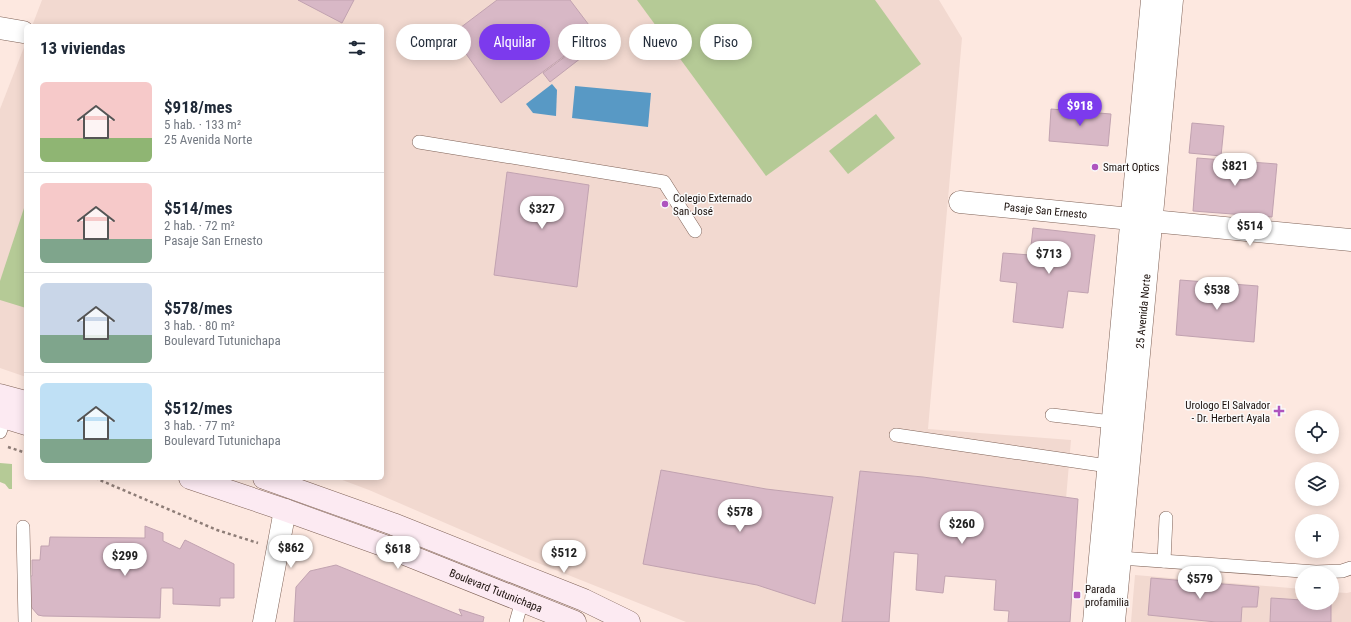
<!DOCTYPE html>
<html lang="es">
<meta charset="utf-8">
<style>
:root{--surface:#fff;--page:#f2f2f3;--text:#1f2937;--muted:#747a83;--line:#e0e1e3;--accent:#7c3aed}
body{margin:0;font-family:"Roboto Condensed",sans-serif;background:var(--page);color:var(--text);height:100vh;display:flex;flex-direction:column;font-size:15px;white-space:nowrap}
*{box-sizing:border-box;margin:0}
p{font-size:13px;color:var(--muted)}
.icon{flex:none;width:22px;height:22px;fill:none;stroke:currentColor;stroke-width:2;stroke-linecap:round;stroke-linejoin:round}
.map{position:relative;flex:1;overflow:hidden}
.details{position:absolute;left:24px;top:24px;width:360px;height:456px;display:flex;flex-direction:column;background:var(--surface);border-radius:6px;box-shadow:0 2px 10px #0003}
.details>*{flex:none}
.hud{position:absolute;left:396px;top:24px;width:380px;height:36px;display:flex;gap:8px}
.tools{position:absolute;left:1295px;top:410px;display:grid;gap:8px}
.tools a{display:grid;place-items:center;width:44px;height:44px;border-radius:50%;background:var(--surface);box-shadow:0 2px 10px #0003;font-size:20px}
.price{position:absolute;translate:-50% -34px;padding:0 9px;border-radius:14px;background:#fff;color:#222;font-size:13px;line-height:26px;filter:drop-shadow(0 1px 2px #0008)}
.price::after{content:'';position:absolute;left:50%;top:24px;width:12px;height:9px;margin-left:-6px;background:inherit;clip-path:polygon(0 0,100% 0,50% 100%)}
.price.on{background:var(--accent);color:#fff}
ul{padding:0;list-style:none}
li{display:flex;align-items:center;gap:12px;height:100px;padding:0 16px}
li+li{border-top:1px solid var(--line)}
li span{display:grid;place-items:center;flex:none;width:112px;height:80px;border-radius:6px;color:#555}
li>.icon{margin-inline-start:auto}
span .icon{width:48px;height:48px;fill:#fffc;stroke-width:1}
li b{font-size:17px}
h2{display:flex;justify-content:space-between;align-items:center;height:48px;padding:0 16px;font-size:17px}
.chip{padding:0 14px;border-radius:18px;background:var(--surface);box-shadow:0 2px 10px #0003;font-size:14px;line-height:36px}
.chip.on{background:var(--accent);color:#fff}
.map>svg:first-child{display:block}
.education{fill:#f2d9d0}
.green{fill:#b5ca96}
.water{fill:#5899c5}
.building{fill:#d8b8c6;stroke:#c1a2b0}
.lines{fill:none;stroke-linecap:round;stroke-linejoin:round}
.service-casing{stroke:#7f6257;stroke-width:14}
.minor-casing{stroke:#7f6257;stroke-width:23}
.tertiary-casing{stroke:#7f6257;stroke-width:23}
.secondary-casing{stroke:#7f6257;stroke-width:23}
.path{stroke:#8e7d77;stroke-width:2.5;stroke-dasharray:3 3;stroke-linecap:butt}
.service{stroke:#fff;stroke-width:13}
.minor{stroke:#fff;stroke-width:22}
.tertiary{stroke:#fff;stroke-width:22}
.secondary{stroke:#fceaf2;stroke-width:22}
.poi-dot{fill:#ae54bf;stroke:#fafafa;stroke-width:1.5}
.labels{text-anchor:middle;stroke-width:3;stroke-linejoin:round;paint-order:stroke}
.poi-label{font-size:11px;fill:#1b100c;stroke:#fafafa;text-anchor:start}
.street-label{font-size:11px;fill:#1b100c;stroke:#fafafa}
</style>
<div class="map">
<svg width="1351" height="622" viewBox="0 0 1351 622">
<rect width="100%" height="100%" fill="#fde8e0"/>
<g class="education">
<polygon points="42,0 939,0 962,38 928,429 1071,440 1066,499 923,477 860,471 842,622 686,622 533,561 369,490 337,478 382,478 382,26 32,26"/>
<polygon points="26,42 26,377 0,368 0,109"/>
<polygon points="1135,575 1302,589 1302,603 1332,603 1332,592 1347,593 1351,592 1351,622 1131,622"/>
</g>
<g class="green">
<polygon points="637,0 875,0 921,64 766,176"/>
<polygon points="876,114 895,138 848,174 829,151"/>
<polygon points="26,202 26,308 0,300 0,281"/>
<polygon points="0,463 12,464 12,489 9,489 5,484 0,482"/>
</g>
<g class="water">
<polygon points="552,84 557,90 556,116 533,113 526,104"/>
<polygon points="575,86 651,93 648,127 572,118"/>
</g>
<g class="building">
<polygon points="298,0 354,0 342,23"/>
<polygon points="497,0 570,0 595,33 501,103 452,34"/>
<polygon points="574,50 581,58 550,82 543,73"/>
<polygon points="1051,109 1111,114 1108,146 1049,141"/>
<polygon points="1192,123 1224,126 1221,156 1189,153"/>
<polygon points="1197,158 1277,164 1272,217 1193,211"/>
<polygon points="507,172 589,185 577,287 494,275"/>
<polygon points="1033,228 1095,235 1088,293 1068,291 1063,328 1013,322 1017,283 1000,281 1003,253 1030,255"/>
<polygon points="1180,280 1258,286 1254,342 1176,335"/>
<polygon points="661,470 766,489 833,497 815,604 757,585 643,564"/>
<polygon points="860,471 923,477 1078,499 1070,622 1008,622 1009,611 994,610 996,580 945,576 943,593 916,590 918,554 894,552 889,622 842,622"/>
<polygon points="145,526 163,533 163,541 180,549 185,540 234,564 234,598 220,598 220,606 173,604 173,588 161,588 160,618 43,616 38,615 32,608 30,602 29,576 32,576 32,560 40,560 41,546 49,546 50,537 145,538"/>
<polygon points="336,565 462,616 459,609 484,617 483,622 294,622 296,587 310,571"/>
<polygon points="1151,578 1259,587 1257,607 1242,607 1241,622 1216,622 1148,615"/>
<polygon points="1271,598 1302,600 1302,603 1331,603 1331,622 1270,622"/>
</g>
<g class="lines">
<g class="service-casing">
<g id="service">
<polyline points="419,142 664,182 695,231"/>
<polyline points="1052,415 1112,422"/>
<polyline points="0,432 5,417"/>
<polyline points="896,435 1108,466"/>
<polyline points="23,527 25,622"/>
<polyline points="1120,558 1316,572 1342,571 1351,568"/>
<polyline points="1164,561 1166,518"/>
<polyline points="516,622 522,601"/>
</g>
</g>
<g class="minor-casing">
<g id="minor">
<polyline points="0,28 23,32"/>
<path id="s1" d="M960,202l171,17"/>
<polyline points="1152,221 1351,240"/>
<polyline points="264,622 285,510"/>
</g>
</g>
<g class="tertiary-casing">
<g id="tertiary">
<polyline points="1094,622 1152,0"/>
<path id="s2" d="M1114,622l58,-622"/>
</g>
</g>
<g class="secondary-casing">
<g id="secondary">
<polyline points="0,395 26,402"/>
<polyline points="0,416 26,424"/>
<path id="s3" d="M190,478l95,32 100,36 190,76"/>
<polyline points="264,478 393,524 584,600 629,622"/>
</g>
</g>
<g class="path">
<polyline points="8,447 26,453"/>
<polyline points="95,478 217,530 258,543"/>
</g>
<use href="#service" class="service"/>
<use href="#minor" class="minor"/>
<use href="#tertiary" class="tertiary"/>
<use href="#secondary" class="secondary"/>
</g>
<g class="poi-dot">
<circle cx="1095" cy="167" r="4"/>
<circle cx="665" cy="204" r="4"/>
<path d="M1277 405h4v4h4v4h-4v4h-4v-4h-4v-4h4z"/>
<rect x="1073" y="591" width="8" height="8" rx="2"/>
</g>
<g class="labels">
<g class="poi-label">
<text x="1103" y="171">Smart Optics</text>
<text x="673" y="202">Colegio Externado<tspan x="673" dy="13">San José</tspan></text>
<text x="1270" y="409" text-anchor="end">Urologo El Salvador<tspan x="1270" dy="13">- Dr. Herbert Ayala</tspan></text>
<text x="1085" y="593">Parada<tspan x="1085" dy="13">profamilia</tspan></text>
</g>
<g class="street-label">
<text dy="4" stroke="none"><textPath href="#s1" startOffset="86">Pasaje San Ernesto</textPath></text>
<text dy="4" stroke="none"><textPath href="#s2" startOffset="312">25 Avenida Norte</textPath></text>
<text dy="4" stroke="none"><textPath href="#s3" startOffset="326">Boulevard Tutunichapa</textPath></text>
</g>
</g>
</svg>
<div class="tools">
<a><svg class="icon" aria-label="locate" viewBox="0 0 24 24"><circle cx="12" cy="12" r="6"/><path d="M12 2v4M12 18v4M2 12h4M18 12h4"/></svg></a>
<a><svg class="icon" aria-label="layers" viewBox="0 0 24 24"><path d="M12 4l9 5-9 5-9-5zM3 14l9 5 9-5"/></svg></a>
<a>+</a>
<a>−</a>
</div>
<b class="price on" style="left:1080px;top:127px">$918</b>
<b class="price" style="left:1235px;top:187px">$821</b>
<b class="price" style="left:542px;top:230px">$327</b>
<b class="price" style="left:1250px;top:247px">$514</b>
<b class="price" style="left:1049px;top:275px">$713</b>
<b class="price" style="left:1217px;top:311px">$538</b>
<b class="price" style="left:740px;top:533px">$578</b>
<b class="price" style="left:962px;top:545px">$260</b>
<b class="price" style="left:291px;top:569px">$862</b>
<b class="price" style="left:398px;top:570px">$618</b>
<b class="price" style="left:564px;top:574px">$512</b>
<b class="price" style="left:125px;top:577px">$299</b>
<b class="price" style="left:1200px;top:600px">$579</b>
<div class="hud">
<a class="chip">Comprar</a>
<a class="chip on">Alquilar</a>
<a class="chip">Filtros</a>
<a class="chip">Nuevo</a>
<a class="chip">Piso</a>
</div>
<section class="details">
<h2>13 viviendas<svg class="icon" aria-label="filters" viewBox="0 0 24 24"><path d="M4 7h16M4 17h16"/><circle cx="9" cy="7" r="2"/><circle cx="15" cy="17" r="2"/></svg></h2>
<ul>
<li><span style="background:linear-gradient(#f6c9c9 70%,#8fb573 0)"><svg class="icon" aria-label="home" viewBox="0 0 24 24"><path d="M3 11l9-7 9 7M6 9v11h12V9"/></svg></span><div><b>$918/mes</b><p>5 hab. · 133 m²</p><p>25 Avenida Norte</p></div></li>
<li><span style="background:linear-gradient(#f6c9c9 70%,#7fa58c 0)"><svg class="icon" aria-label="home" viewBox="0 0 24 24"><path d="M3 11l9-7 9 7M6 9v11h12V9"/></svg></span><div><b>$514/mes</b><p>2 hab. · 72 m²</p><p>Pasaje San Ernesto</p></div></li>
<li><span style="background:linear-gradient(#c9d6e8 65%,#7fa58c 0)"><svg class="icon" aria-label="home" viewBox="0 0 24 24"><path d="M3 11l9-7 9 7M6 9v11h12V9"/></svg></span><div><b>$578/mes</b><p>3 hab. · 80 m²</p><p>Boulevard Tutunichapa</p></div></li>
<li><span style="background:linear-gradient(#bfe0f5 70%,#7fa58c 0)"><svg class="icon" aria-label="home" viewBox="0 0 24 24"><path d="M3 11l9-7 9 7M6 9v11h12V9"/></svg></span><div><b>$512/mes</b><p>3 hab. · 77 m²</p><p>Boulevard Tutunichapa</p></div></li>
</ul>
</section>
</div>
